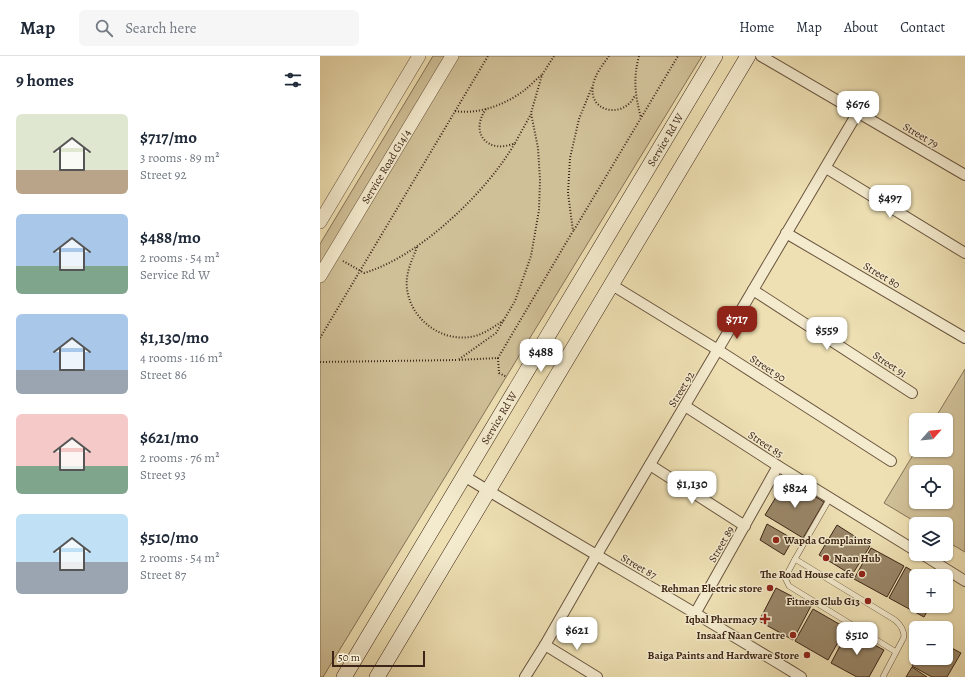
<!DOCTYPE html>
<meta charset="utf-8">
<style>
:root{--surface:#fff;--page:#f6f6f7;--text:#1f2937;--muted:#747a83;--line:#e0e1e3;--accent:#8f2418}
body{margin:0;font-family:Alegreya,serif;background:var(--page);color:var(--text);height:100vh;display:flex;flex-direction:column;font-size:15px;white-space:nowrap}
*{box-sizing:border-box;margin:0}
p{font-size:13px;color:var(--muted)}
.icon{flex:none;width:22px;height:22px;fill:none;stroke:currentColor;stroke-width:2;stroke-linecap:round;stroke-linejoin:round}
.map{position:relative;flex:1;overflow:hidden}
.side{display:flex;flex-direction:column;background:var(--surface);width:320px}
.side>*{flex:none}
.needle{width:26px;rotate:63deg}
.controls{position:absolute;left:589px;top:357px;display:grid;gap:8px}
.controls a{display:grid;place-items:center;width:44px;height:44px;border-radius:6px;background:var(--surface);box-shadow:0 1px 3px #0004;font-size:20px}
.scale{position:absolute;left:12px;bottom:10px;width:93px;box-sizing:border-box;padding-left:4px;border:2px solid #3d2517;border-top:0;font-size:11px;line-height:14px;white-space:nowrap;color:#3d2517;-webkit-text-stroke:3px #f4ebce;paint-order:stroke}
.price{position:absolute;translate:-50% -34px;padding:0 9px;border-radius:8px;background:#fff;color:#222;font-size:13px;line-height:26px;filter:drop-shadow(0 1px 2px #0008)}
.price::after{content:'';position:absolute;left:50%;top:24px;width:12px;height:9px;margin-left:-6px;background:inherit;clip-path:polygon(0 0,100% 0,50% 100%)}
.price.active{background:var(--accent);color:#fff}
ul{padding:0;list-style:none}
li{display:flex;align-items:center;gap:12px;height:100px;padding:0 16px}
li span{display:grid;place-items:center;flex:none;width:112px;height:80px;border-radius:6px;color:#555}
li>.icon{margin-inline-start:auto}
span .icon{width:48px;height:48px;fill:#fffc;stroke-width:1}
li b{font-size:17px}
h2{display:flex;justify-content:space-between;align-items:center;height:48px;padding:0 16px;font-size:17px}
header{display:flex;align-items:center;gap:24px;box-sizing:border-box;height:56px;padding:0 20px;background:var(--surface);border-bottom:1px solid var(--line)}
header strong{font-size:19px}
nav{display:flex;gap:22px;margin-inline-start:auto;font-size:14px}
.search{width:280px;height:36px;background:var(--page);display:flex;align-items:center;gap:10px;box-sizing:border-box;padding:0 14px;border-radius:6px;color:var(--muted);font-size:15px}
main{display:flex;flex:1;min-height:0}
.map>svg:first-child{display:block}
.green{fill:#d0c098;stroke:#867258;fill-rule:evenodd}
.building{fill:#998668;stroke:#3d2517}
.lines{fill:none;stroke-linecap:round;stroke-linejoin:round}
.service-casing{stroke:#69543e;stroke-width:6}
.minor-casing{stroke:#69543e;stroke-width:12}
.tertiary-casing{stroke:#69543e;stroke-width:14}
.secondary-casing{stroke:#3d2517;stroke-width:16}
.path{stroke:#3d2517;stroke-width:2;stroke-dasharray:1 2;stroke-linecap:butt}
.service{stroke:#f4ebce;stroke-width:5}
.minor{stroke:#f4ebce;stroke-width:10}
.tertiary{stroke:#f4ebce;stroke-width:13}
.secondary{stroke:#f4ebce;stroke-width:15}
.poi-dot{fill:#8f2418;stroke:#f4ebce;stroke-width:1.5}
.labels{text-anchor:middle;stroke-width:3;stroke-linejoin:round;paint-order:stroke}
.street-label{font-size:11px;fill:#3d2517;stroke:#f4ebce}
.poi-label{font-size:11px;font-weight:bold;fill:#3d2517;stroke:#f4ebce;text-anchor:end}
</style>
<header>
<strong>Map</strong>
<div class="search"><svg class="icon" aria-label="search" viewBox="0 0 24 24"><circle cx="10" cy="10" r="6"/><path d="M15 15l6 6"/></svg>Search here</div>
<nav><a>Home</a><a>Map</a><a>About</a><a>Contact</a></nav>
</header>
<main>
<section class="side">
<h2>9 homes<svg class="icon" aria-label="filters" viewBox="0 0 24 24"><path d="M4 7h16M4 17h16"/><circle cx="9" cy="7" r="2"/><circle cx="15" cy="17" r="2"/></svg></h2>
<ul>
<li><span style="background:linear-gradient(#dfe7d0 70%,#b9a48a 0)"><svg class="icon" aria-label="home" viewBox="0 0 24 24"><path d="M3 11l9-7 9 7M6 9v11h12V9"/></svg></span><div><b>$717/mo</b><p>3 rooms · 89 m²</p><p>Street 92</p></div></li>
<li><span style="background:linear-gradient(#a9c7e8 65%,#7fa58c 0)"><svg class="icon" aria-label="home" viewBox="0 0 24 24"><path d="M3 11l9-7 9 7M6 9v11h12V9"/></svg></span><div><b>$488/mo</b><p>2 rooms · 54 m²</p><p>Service Rd W</p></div></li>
<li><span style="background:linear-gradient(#a9c7e8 70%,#9aa5b1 0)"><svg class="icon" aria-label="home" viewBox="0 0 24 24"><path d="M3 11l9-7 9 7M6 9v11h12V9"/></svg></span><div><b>$1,130/mo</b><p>4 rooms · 116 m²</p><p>Street 86</p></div></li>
<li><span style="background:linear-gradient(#f6c9c9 65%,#7fa58c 0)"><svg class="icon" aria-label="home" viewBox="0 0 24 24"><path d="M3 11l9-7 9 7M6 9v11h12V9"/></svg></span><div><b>$621/mo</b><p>2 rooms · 76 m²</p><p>Street 93</p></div></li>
<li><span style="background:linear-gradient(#bfe0f5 60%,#9aa5b1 0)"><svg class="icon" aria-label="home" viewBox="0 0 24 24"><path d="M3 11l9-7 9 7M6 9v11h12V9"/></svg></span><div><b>$510/mo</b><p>2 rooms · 54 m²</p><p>Street 87</p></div></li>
</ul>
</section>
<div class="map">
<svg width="645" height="621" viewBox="0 0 645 621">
<rect width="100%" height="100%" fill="#eee0b3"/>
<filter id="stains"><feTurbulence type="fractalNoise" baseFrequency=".005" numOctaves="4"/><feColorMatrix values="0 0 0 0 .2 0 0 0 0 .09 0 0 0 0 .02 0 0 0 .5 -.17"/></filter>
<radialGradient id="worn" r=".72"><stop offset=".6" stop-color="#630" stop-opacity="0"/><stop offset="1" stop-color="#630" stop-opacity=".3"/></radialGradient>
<g class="green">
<polygon points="113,0 382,0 3,621 0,621 0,188"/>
<path d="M645,313v183l-19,-11v-17h-27l-35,-21 32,-53h30v-30h-12zM596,416h30v30h-30z"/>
</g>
<g class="building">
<polygon points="467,423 504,446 483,482 445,459"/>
<polygon points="447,468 473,483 464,499 440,484"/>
<polygon points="517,469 550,490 532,519 499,499"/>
<polygon points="551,492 584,510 567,541 534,523"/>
<polygon points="586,511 601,520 596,520 596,550 610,550 604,561 569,542"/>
<polygon points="456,532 491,550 473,584 439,565"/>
<polygon points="493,553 526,572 508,604 475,585"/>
<polygon points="528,575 564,594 549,621 537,621 511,607"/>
<polygon points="626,589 641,597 627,621 612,621 592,610 596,602 626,602"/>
<polygon points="592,611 607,621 586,621"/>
</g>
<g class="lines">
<g class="service-casing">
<g id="service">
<path d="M510,442l-35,61 100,61c6,5 9,10 9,17l-21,40"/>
<polyline points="475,503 465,522 469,530 576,596"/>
</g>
</g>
<g class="minor-casing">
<g id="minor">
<polyline points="441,0 645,119"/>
<polyline points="506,112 645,197"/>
<polyline points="466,177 645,282"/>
<polyline points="292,229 398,294 571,405"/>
<polyline points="433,234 592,337"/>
<polyline points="365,350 458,410 596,495"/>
<polyline points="330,409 425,470"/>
<path d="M144,420c112,68 226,133 337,201"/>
<polyline points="602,498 645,525"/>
<polyline points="376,556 458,410"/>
<polyline points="225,589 277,621"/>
<polyline points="205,621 225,589 276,500 538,56"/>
</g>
</g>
<g class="tertiary-casing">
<g id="tertiary">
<polyline points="0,166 99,0"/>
<path id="s1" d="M0,220l132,-220"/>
</g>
</g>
<g class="secondary-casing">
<g id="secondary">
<path id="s2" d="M24,621l371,-621"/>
<polyline points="57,621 428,0"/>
</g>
</g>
<g class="path">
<polyline points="234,0 222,19 211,57 218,92 220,124 219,154 211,200 195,245 176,277 138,304 178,302 253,175 248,137 250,102 259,63 272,31"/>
<path d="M289,0c-6,8 -15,20 -16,30 -5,27 32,33 42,9"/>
<path d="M319,0c-6,23 -4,39 2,62"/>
<path d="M166,53c-17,24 2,46 29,34l16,-29"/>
<path d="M135,55c24,4 52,-7 71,-22 5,-4 10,-10 16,-14"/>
<polyline points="254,174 358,0"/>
<path d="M97,191c-5,14 -12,26 -10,42 4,31 36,55 68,47 11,-3 20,-10 29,-16"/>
<path d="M23,205l21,12c55,-16 122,-80 151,-130"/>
<polyline points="0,282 168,0"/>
<polyline points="178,302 179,317 187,321"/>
<polyline points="0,306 138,304"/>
</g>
<use href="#service" class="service"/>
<use href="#minor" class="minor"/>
<use href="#tertiary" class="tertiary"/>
<use href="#secondary" class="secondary"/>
</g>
<g class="poi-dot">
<circle cx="456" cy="484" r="4"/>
<circle cx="506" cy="502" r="4"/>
<circle cx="542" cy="518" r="4"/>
<circle cx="450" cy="532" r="4"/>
<circle cx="548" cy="545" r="4"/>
<path d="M443 557h4v4h4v4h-4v4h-4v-4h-4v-4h4z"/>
<circle cx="473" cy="579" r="4"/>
<circle cx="487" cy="599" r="4"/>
</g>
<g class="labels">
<g class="street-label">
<text transform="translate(601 79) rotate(30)" y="4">Street 79</text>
<text dy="4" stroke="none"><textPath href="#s2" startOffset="626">Service Rd W</textPath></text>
<text dy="4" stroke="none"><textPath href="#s1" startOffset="128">Service Road G14/4</textPath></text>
<text transform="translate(562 219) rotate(31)" y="4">Street 80</text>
<text transform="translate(570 308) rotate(33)" y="4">Street 91</text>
<text transform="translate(448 312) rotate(33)" y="4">Street 90</text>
<text transform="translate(361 333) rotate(-59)" y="4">Street 92</text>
<text dy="4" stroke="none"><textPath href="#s2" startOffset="302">Service Rd W</textPath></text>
<text transform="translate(446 388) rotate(33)" y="4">Street 85</text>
<text transform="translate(401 488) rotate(-60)" y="4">Street 89</text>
<text transform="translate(319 510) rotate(30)" y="4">Street 87</text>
</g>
<g class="poi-label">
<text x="464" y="488" text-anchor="start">Wapda Complaints</text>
<text x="514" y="506" text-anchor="start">Naan Hub</text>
<text x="534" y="522">The Road House cafe</text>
<text x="442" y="536">Rehman Electric store</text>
<text x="540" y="549">Fitness Club G13</text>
<text x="437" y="567">Iqbal Pharmacy</text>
<text x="465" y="583">Insaaf Naan Centre</text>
<text x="479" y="603">Baiga Paints and Hardware Store</text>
</g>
</g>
<rect width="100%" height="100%" filter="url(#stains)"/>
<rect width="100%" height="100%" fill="url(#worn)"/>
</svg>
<div class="controls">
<a><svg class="needle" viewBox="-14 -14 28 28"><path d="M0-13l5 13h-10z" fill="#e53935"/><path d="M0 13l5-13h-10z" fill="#747a83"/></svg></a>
<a><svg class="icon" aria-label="locate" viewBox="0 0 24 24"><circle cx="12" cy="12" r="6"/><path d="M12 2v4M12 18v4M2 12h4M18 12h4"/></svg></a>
<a><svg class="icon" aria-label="layers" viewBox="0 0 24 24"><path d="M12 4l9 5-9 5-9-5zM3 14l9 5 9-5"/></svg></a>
<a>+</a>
<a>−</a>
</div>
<div class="scale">50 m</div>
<b class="price" style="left:538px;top:69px">$676</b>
<b class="price" style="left:570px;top:163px">$497</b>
<b class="price active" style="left:417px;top:284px">$717</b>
<b class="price" style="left:507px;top:295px">$559</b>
<b class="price" style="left:221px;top:317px">$488</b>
<b class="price" style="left:372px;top:449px">$1,130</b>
<b class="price" style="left:475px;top:453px">$824</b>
<b class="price" style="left:257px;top:595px">$621</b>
<b class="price" style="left:537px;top:600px">$510</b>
</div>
</main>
